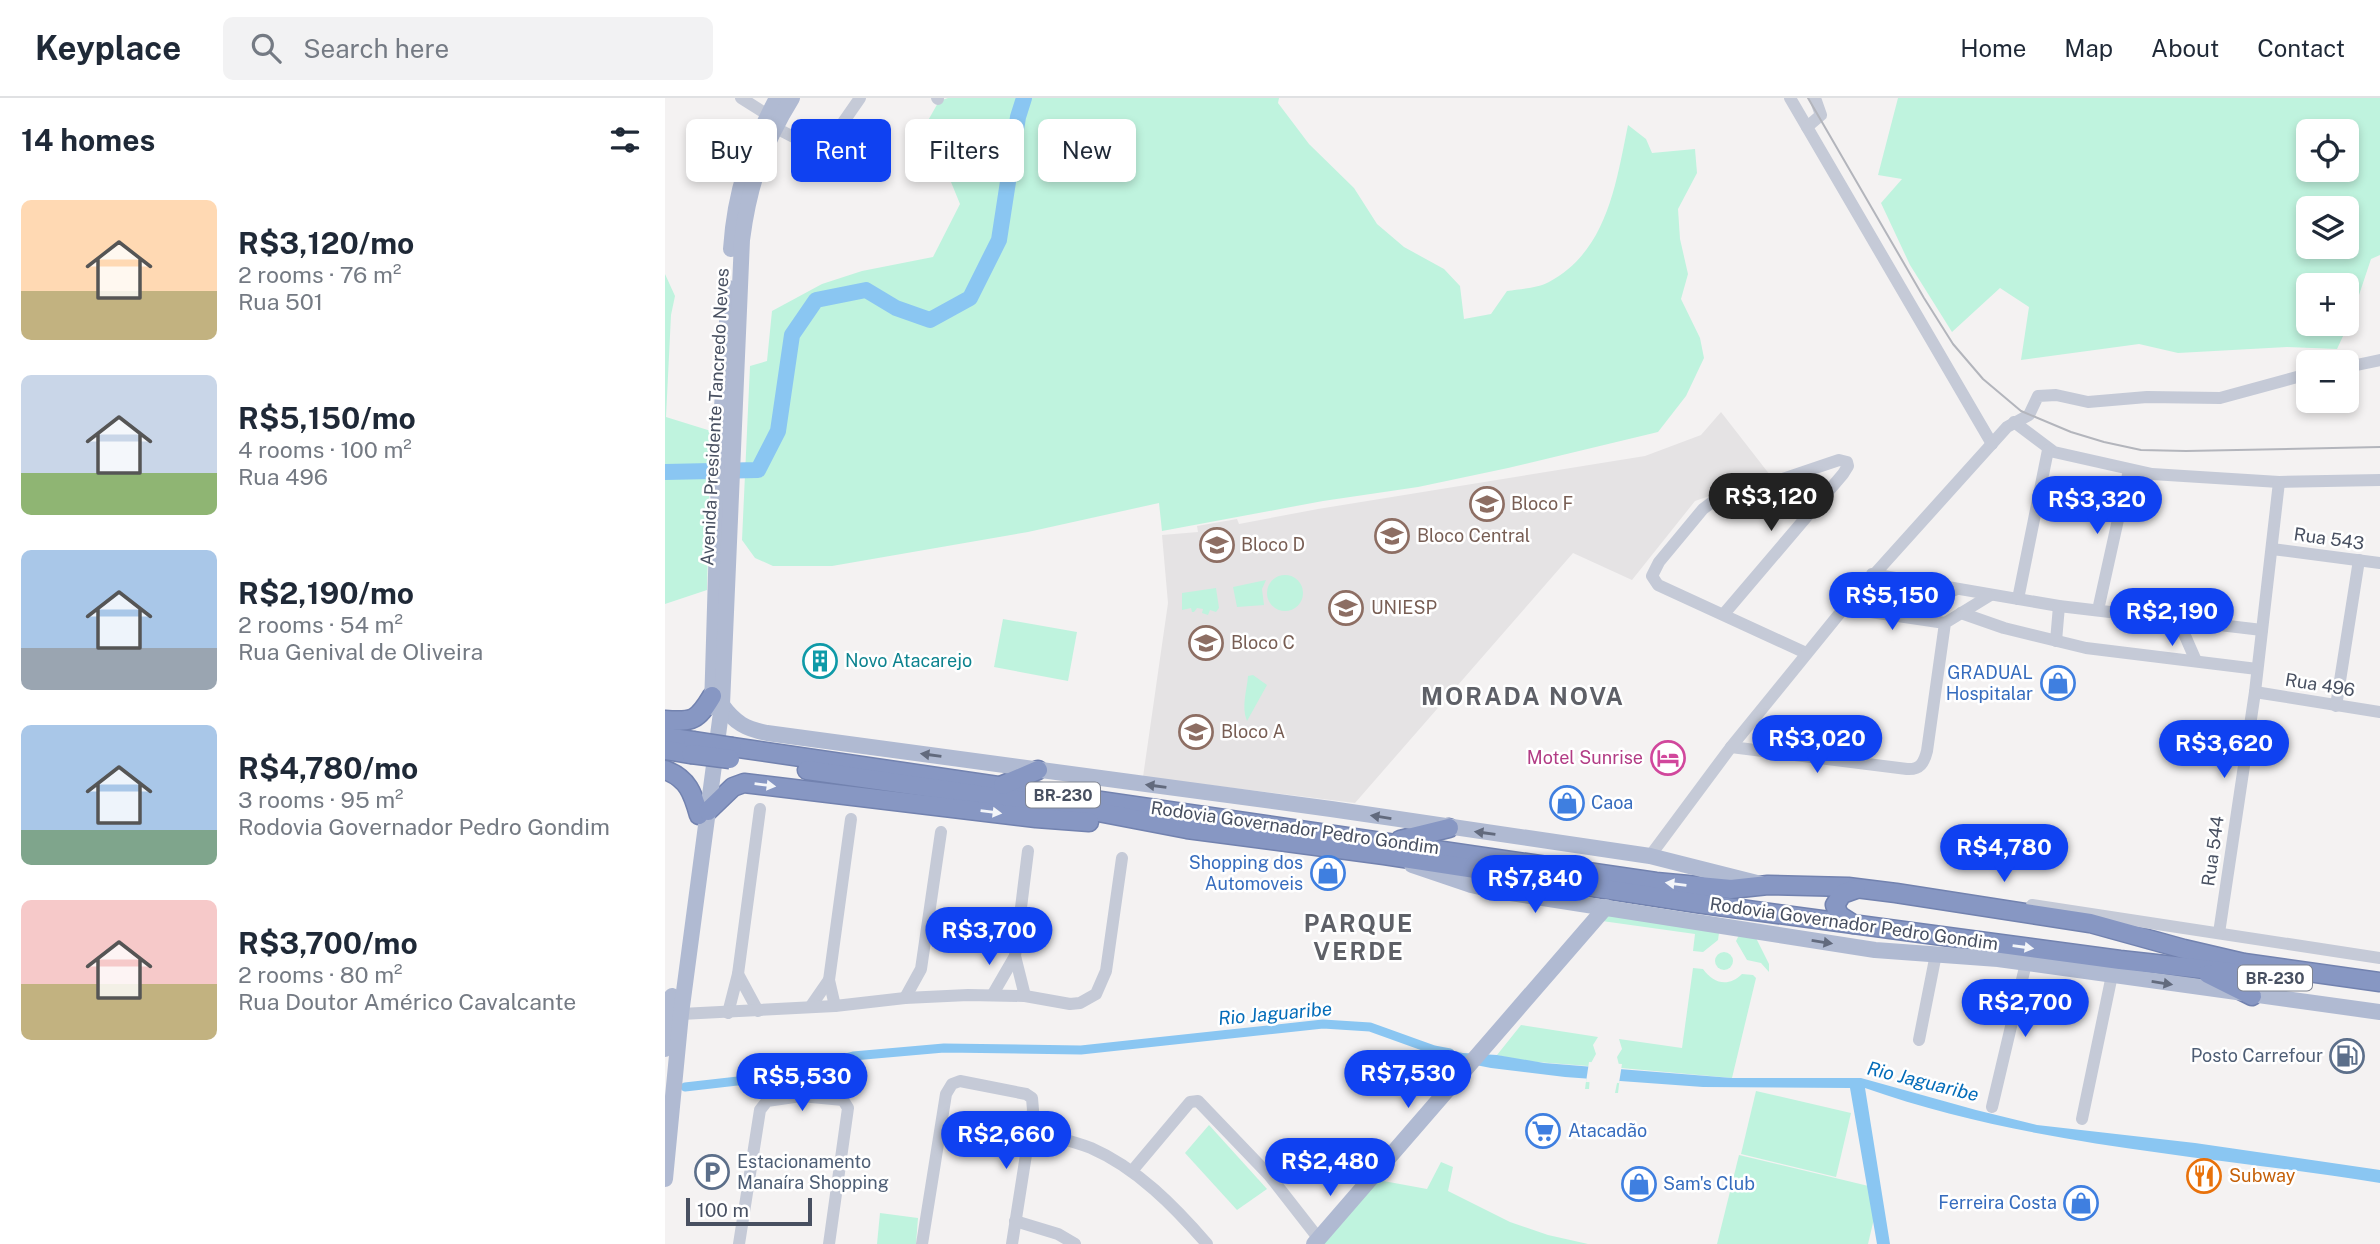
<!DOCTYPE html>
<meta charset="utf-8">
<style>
:root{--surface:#fff;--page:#f2f2f3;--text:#1f2937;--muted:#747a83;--line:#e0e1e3;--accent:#0f41f1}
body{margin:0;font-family:"Public Sans",sans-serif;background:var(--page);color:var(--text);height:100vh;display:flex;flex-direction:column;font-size:26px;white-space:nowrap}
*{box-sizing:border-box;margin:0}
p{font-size:23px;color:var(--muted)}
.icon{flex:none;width:38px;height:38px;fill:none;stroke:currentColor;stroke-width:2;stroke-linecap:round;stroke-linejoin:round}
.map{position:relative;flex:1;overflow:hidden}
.side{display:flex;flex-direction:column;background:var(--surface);width:665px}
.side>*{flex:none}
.top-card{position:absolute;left:21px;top:21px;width:665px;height:63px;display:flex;gap:14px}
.buttons{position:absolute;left:1631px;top:21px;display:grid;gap:14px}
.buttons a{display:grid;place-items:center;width:63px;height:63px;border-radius:10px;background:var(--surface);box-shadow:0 4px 10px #0003;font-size:35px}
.scale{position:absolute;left:21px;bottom:18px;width:126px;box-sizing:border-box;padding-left:7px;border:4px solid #485061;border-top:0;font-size:19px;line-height:24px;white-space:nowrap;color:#485061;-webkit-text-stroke:5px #fff;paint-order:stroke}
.price{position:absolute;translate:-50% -60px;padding:0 16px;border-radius:24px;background:var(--accent);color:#fff;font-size:23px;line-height:46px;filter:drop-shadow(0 2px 4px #0008)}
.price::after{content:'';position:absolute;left:50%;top:42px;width:21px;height:16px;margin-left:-10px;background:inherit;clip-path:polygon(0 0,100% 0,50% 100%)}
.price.on{background:#222;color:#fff}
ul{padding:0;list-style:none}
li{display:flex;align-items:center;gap:21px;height:175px;padding:0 21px}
li span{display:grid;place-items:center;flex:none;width:196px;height:140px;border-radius:10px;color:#555}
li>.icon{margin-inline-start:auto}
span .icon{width:84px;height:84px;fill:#fffc;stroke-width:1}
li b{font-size:30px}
h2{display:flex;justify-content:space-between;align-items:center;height:84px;padding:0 21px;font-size:30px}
.chip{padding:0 24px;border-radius:10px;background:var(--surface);box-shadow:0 4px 10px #0003;font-size:24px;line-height:63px}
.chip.on{background:var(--accent);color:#fff}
header{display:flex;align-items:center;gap:42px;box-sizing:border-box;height:98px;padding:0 35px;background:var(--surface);border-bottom:2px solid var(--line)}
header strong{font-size:33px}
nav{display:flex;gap:38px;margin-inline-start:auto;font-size:24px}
.search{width:490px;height:63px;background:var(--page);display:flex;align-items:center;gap:18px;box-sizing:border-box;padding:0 24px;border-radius:10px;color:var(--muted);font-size:26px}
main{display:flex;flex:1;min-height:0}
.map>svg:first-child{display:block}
.education{fill:#e5e3e4}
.green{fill:#bff3de;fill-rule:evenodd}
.water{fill:#8ac6f2}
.pier{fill:#f4f2f2}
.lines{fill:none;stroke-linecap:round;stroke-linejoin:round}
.canal{stroke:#8ac6f2;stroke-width:9}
.river{stroke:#8ac6f2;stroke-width:16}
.highway-casing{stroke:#7282af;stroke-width:21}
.minor{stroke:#c5cad7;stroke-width:12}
.major{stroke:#b0bad2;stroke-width:16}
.highway{stroke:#8797c3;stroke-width:18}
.tram{stroke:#b3b5bc;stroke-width:2}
.highway-bridge-casing{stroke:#7282af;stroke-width:21;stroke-linecap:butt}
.highway-bridge{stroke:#8797c3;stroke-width:18}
.oneway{fill:#626a7d}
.oneway2{fill:#f3f5f9}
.labels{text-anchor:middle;stroke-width:5;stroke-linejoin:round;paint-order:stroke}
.shield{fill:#fff;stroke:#7f8490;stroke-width:2}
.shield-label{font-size:16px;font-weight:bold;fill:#485061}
.street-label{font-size:18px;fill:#485061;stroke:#fff}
.education-label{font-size:18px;fill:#785e54;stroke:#fff;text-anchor:start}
.culture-label{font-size:18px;fill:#0d838f;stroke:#fff;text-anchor:start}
.shop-label{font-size:18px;fill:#366cbe;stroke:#fff;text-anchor:end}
.hotel-label{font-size:18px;fill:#b23c85;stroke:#fff;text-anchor:end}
.service-label{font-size:18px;fill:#4e5e75;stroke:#fff;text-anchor:end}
.food-label{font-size:18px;fill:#c56008;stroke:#fff;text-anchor:start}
.water-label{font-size:19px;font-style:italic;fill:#036cb9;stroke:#fff}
.district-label{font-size:24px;font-weight:bold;letter-spacing:2px;fill:#5e6067;stroke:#fff}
</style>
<header>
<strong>Keyplace</strong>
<div class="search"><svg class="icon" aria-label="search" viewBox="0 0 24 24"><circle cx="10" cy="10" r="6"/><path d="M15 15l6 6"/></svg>Search here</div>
<nav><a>Home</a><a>Map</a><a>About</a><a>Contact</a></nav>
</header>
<main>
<section class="side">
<h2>14 homes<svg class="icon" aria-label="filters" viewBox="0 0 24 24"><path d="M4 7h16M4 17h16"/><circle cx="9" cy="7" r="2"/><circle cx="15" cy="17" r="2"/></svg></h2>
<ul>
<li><span style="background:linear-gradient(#ffd9b3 65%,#c2b280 0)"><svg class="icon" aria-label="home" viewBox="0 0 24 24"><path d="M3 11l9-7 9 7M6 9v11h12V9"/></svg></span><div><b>R$3,120/mo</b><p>2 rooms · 76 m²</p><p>Rua 501</p></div></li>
<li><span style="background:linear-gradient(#c9d6e8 70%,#8fb573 0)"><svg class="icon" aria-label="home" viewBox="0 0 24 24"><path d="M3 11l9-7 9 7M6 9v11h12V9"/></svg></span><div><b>R$5,150/mo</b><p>4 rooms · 100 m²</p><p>Rua 496</p></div></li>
<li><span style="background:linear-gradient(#a9c7e8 70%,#9aa5b1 0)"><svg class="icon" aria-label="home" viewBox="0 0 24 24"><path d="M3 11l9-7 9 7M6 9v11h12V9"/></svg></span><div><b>R$2,190/mo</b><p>2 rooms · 54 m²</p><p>Rua Genival de Oliveira</p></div></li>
<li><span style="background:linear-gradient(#a9c7e8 75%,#7fa58c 0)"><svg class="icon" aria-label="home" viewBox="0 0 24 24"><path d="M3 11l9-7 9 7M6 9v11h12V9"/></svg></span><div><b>R$4,780/mo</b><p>3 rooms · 95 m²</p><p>Rodovia Governador Pedro Gondim</p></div></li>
<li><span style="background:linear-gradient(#f6c9c9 60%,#c2b280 0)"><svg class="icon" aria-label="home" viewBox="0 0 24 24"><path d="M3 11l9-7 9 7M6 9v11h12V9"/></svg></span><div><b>R$3,700/mo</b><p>2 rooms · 80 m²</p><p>Rua Doutor Américo Cavalcante</p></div></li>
</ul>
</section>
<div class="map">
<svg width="1715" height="1146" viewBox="0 0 1715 1146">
<rect width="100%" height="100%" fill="#f4f2f2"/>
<polygon class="education" points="1056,314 1105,377 1030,403 967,482 908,455 690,705 478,679 503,505 497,437 533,434 532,428 572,421 574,426 653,411 980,358 1036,337"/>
<g class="green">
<path d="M283,0h331l-1,5 31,41 45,44 23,36 27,23 40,22 16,17 4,33 27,-5 16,-23c13,-2 31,-3 42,-9 58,-31 67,-98 79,-157l18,14 6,14 43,-4 2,24 -19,36 2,30 8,35 -7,25 19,39 4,20 -18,38 -28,36 -150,36 -90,19 -95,14 -161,30 -3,-28 -131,29 -196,34h-59l-18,-8 -13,-18 8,-174 17,-5 5,-50 50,-27 40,-13 71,-14 27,-53 -18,-44 -4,-26 -17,-1 18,-32z"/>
<path d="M1233,0h482v157l-9,4 -20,60 -14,30 -50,-2 -109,6 -39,-9 -118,16 8,-53 -29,-19 -48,44 -42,-67 -29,-62 21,-24 -24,-4zM1643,33h39v39h-39zM1643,110h39v39h-39zM1643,187h39v39h-39z"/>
<polygon points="0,176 10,198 6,217 1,319 46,333 42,492 0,506"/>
<circle cx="620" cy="495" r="18"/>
<polygon points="601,482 597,491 599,507 572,509 568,489"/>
<polygon points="551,490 554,510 551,514 545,512 543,517 537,515 538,511 532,510 529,514 527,514 526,510 517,512 517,495"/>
<polygon points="338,521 412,534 403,583 329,569"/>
<path d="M588,577l14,10 -20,36c-6,-14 0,-31 1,-45z"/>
<polygon points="942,816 1054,835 1053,842 1038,854 1028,853 1030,836 937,823"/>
<polygon points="1074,837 1091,840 1104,866 1104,874 1096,865 1082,862 1071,843"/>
<circle cx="1059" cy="863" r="9"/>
<path d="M1028,870l10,1c10,14 25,19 39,5l11,1 3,3 -24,100 -111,-10 -3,25h-3l2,-10 -2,-4 4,-14 -2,-8 5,-8 -3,-10 63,9z"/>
<polygon points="856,927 933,939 928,947 931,956 926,965 924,991 920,991 923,968 859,963 832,957"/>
<polygon points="1091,993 1186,1015 1171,1079 1076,1056"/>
<polygon points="544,1027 602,1091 572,1112 520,1055"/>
<polygon points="1074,1057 1216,1091 1203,1146 1052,1146"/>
<polygon points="776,1064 788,1069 783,1093 845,1124 883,1137 923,1146 657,1146 713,1082 762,1091"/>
<polygon points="215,1115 253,1120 251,1146 212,1146"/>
</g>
<path class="water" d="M776,950l22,5 34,2 47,8 188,15h129l115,32 61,15 158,18 185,27v13c-173,-28 -348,-36 -515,-95l25,156h-13l-27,-156 -147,-1 -138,-10 -74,-9 -56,-11z"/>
<polygon class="pier" points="924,964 957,966 954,985 921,984"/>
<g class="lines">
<polyline class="canal" points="20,989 108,979 188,958 279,950 416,952 658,926 705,929 769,952 785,955"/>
<polyline class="river" points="0,374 93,372 113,333 127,237 151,202 201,192 231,210 265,222 305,200 334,142 353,19 359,0"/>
<g class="highway-casing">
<g id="highway">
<path d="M0,622c28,2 32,1 47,-24"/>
<polyline points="0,639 28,643"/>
<polyline points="67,649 991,784 1066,791 1103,787 1183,789 1231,795 1425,825 1519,851 1579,865 1715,884"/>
<polyline points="0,652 26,656"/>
<path d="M0,672c23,8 28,24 34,45"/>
<polyline points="142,672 428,713 522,731 719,757 1031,805 1455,862 1573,875"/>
<polyline points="338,687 373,672"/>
<polyline points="43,713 68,689 79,685 371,720 424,724"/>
<polyline points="735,742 784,730"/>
<polyline points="1188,826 1174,817 1170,807 1177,796 1191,791"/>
<polyline points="1543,876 1587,898"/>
</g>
</g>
<g class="minor">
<polyline points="76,0 103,17"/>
<polyline points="272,0 273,1"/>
<polyline points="1125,0 1327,346"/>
<polyline points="109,29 140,45 157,47 168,39 195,0"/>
<polyline points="1142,29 1156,17 1150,0"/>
<polyline points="1682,269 1715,262"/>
<polyline points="1349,324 1389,354 1487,376 1614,384 1715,382"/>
<polyline points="1607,451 1715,465"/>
<polyline points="1207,476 1394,508 1597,532"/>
<polyline points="1353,501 1383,352"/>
<polyline points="1179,510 1280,525"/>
<polyline points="1433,512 1464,372"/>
<polyline points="1229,515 1290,492"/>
<polyline points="1296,515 1339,530 1421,550 1592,571"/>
<polyline points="1058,517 1178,376 1183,368 1182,364 1174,362 1165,365 1046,405 1038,411 994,464 987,478 993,487 1141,555"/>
<polyline points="1514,524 1531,563"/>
<polyline points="1391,543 1394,508"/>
<polyline points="1590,594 1715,614"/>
<polyline points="1671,608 1694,462"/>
<path d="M1066,649l176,22c13,1 17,-6 20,-18l18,-128 44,-27"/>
<polyline points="985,758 1066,649 1179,510 1342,329 1364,317 1373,298 1391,297 1423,304 1482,299 1555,300 1643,276"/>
<polyline points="1367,807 1715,860"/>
<polyline points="1554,835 1590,594 1614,384"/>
<polyline points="73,876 93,913"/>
<polyline points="328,896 350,858"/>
<polyline points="360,898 350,858 363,753"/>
<polyline points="240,900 256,871 276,734"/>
<polyline points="146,908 164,882"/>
<polyline points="170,908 164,882 186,721"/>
<polyline points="63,915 73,876 95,711"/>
<polyline points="16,916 170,908 240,900 303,897 360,898 405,906 415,905 431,896 441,873 457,760"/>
<polyline points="1254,942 1271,856"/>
<polyline points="1327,1009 1361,865"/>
<polyline points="1417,1021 1447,877"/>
<path d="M364,1032c20,6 42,10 62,18 46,20 84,59 116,96"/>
<polyline points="467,1073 525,1004 533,1003 604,1077 654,1141"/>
<polyline points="350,1123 393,1136 410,1146"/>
<polyline points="74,1146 95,1012 102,1003 136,998 178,1002 183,1010 164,1146"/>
<polyline points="257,1146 281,996 287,986 295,983 361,996 367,1000 368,1012 347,1146"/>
</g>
<g class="major">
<path d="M66,151c4,-59 19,-100 46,-151"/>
<path d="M57,607c13,18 24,24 45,28l564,76 319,47 111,28"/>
<polyline points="47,609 55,344 64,190"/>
<polyline points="747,767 806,787 833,793 1210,852 1333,861 1715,914"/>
<polyline points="0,951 7,898"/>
<path d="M0,1081l16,-165 41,-309 20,-465c7,-55 21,-95 50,-142"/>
<polyline points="649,1146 941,809"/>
</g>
<use href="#highway" class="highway"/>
<polyline class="tram" points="1143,0 1259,200 1288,246 1318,281 1356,313 1406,334 1439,344 1476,352 1521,353 1715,349"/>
<g class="highway-bridge-casing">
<g id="highway-bridge">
<polyline points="28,643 67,649"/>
<polyline points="26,656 65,661"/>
</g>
</g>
<use href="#highway-bridge" class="highway-bridge"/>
</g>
<defs><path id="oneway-solid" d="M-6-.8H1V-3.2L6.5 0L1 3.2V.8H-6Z" transform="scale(1.75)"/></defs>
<g class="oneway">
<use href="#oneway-solid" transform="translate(266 657) rotate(-172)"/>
<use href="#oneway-solid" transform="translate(491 688) rotate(-172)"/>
<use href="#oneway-solid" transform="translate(716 719) rotate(-171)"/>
<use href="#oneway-solid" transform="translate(820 735) rotate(-172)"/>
<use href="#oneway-solid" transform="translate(1157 844) rotate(9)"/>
<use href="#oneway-solid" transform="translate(1497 885) rotate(9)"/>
</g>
<g class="oneway2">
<use href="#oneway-solid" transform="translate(100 687) rotate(7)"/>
<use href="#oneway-solid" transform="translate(326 714) rotate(7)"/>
<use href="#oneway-solid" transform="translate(1011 786) rotate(-173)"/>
<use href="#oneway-solid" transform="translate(1358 849) rotate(8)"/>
</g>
<defs>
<g id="university-ring" transform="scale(1.75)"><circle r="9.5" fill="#fff" stroke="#8d6e63" stroke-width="1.5"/><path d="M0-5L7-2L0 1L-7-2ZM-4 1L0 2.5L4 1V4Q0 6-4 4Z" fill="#8d6e63"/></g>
<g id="building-ring" transform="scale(1.75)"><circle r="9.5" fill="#fff" stroke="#0f9aa8" stroke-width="1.5"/><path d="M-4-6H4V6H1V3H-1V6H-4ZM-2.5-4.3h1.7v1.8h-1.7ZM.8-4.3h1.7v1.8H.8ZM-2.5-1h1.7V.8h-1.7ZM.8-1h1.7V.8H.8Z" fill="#0f9aa8"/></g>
<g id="shop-ring" transform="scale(1.75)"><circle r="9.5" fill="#fff" stroke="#3f7fe0" stroke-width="1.5"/><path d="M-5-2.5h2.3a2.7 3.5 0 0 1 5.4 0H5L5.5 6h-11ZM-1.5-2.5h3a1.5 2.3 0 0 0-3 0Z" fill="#3f7fe0"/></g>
<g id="hotel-ring" transform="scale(1.75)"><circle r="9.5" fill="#fff" stroke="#d1479c" stroke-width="1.5"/><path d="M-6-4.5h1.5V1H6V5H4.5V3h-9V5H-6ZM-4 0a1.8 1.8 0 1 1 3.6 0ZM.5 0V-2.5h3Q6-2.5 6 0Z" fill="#d1479c"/></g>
<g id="fuel-ring" transform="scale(1.75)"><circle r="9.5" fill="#fff" stroke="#5c6f8a" stroke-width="1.5"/><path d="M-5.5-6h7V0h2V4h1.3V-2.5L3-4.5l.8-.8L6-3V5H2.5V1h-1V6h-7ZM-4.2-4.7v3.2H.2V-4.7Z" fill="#5c6f8a"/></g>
<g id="supermarket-ring" transform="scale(1.75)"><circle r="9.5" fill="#fff" stroke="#3f7fe0" stroke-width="1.5"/><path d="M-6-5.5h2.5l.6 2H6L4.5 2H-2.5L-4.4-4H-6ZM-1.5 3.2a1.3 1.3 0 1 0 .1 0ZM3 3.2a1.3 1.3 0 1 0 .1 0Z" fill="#3f7fe0"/></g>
<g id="parking-ring" transform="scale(1.75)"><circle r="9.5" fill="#fff" stroke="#5c6f8a" stroke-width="1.5"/><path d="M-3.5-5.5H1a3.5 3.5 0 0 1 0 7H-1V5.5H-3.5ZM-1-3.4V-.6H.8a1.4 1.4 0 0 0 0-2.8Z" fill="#5c6f8a"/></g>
<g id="restaurant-ring" transform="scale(1.75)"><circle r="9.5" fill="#fff" stroke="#e8710a" stroke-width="1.5"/><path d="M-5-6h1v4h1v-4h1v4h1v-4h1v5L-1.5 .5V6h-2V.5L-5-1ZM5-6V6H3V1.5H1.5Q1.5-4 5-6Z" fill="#e8710a"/></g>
</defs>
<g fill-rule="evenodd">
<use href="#university-ring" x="822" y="406"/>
<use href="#university-ring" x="727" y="438"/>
<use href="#university-ring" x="552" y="447"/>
<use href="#university-ring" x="681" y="510"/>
<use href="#university-ring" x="541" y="545"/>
<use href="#building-ring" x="155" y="563"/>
<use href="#shop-ring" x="1393" y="585"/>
<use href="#university-ring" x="531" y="634"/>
<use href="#hotel-ring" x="1003" y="660"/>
<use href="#shop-ring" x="902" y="705"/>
<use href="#shop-ring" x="663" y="775"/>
<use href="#fuel-ring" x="1682" y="958"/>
<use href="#supermarket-ring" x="878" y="1033"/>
<use href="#parking-ring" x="47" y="1074"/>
<use href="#restaurant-ring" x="1539" y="1078"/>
<use href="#shop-ring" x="974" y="1086"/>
<use href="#shop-ring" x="1416" y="1105"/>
</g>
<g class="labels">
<g class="shield">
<rect x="361" y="684.5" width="74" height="25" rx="5"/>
<rect x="1573" y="867.5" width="74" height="25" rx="5"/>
</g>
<g class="shield-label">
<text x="398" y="703">BR-230</text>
<text x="1610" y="886">BR-230</text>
</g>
<g class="street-label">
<text transform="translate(50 319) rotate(-87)" y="6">Avenida Presidente Tancredo Neves</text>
<text transform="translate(1664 441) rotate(8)" y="6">Rua 543</text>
<text transform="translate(1655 587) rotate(9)" y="6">Rua 496</text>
<text transform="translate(630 730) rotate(8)" y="6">Rodovia Governador Pedro Gondim</text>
<text transform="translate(1548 753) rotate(-82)" y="6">Rua 544</text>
<text transform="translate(1189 826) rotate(8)" y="6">Rodovia Governador Pedro Gondim</text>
</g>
<g class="education-label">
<text x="846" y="412">Bloco F</text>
<text x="752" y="444">Bloco Central</text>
<text x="576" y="453">Bloco D</text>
<text x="706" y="516">UNIESP</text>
<text x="566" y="551">Bloco C</text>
<text x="556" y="640">Bloco A</text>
</g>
<g class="culture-label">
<text x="180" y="569">Novo Atacarejo</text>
</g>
<g class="shop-label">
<text x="1368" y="581">GRADUAL<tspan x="1368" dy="21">Hospitalar</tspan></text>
<text x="926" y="711" text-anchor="start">Caoa</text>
<text x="638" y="771">Shopping dos<tspan x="638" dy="21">Automoveis</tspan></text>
<text x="903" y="1039" text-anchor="start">Atacadão</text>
<text x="998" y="1092" text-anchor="start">Sam's Club</text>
<text x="1392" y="1111">Ferreira Costa</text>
</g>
<g class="hotel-label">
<text x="978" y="666">Motel Sunrise</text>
</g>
<g class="service-label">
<text x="1658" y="964">Posto Carrefour</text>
<text x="72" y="1070" text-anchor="start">Estacionamento<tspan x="72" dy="21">Manaíra Shopping</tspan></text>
</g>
<g class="food-label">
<text x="1564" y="1084">Subway</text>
</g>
<g class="water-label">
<text transform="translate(610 915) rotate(-5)" y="7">Rio Jaguaribe</text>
<text transform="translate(1258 983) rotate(14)" y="7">Rio Jaguaribe</text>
</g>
<g class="district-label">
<text x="858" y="607">MORADA NOVA</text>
<text x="694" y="834">PARQUE<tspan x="694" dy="28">VERDE</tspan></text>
</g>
</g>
</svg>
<div class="buttons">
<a><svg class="icon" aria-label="locate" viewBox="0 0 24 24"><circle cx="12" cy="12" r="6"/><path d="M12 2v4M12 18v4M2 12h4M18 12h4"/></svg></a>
<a><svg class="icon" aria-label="layers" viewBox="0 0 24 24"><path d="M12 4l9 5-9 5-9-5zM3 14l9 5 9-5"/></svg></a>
<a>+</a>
<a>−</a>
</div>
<div class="scale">100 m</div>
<b class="price on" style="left:1106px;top:435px">R$3,120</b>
<b class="price" style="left:1432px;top:438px">R$3,320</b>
<b class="price" style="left:1227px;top:534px">R$5,150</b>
<b class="price" style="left:1507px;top:550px">R$2,190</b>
<b class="price" style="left:1152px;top:677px">R$3,020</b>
<b class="price" style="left:1559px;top:682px">R$3,620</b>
<b class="price" style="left:1339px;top:786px">R$4,780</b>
<b class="price" style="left:870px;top:817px">R$7,840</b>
<b class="price" style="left:324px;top:869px">R$3,700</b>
<b class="price" style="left:1360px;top:941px">R$2,700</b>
<b class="price" style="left:743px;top:1012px">R$7,530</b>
<b class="price" style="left:137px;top:1015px">R$5,530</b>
<b class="price" style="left:341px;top:1073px">R$2,660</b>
<b class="price" style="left:665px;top:1100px">R$2,480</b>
<div class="top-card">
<a class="chip">Buy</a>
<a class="chip on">Rent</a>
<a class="chip">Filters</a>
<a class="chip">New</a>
</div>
</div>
</main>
